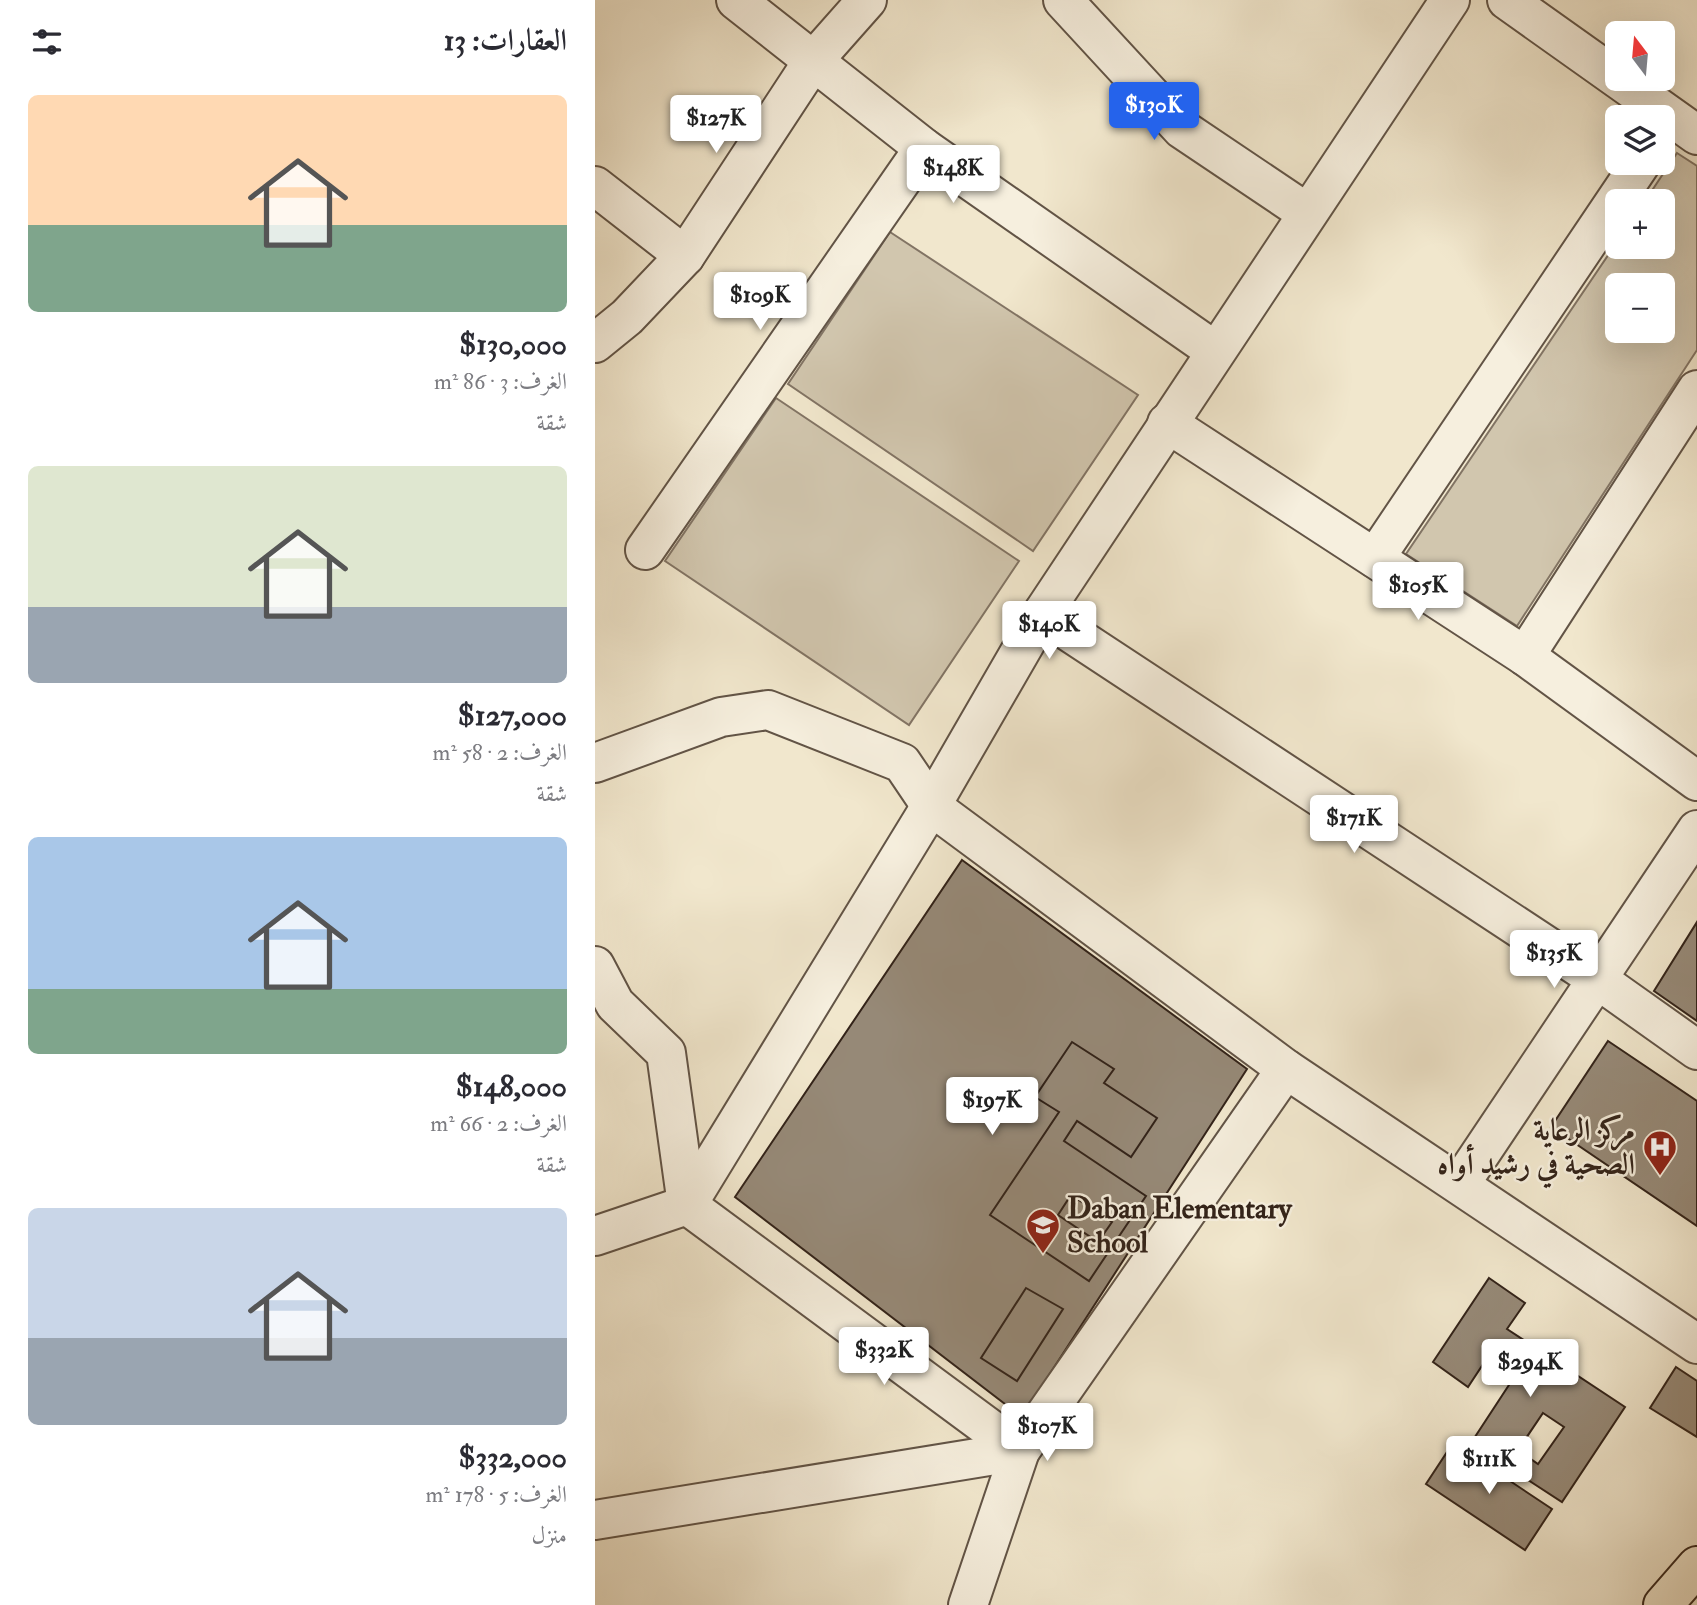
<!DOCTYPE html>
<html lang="ar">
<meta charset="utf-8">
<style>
:root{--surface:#fff;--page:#f2f2f3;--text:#2b2b33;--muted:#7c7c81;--accent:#2563eb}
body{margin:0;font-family:"IM FELL Double Pica",Amiri,serif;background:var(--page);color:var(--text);direction:rtl;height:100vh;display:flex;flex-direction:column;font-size:26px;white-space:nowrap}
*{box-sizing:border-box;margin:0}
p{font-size:23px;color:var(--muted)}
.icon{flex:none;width:38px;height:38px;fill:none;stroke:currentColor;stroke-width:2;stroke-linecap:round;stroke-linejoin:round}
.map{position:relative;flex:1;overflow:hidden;direction:ltr}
.sheet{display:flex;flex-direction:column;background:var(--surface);width:595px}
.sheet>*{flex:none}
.needle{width:46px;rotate:344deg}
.controls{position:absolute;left:1010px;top:21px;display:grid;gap:14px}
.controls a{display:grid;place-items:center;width:70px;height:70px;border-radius:10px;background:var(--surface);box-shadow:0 7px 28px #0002;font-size:35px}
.price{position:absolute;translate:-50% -60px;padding:0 16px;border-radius:7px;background:#fff;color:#222;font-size:23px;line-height:46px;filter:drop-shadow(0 2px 4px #0008)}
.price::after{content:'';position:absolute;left:50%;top:42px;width:21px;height:16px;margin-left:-10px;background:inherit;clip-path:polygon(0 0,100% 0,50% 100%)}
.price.selected{background:var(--accent);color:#fff}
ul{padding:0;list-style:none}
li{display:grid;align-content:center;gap:14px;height:371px;padding:0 28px}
li span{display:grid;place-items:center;height:217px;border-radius:10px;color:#555}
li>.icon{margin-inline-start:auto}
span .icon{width:126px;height:126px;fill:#fffc;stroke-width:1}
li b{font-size:30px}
h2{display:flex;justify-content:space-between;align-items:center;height:84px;padding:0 28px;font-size:30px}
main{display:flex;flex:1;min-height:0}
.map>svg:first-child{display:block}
.green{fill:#d1c6ae;stroke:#827464;stroke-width:2;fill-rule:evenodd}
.building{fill:#968977;stroke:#332319;stroke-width:2;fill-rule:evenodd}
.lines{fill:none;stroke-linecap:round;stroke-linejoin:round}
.minor-casing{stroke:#625446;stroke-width:42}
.major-casing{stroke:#332319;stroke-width:42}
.minor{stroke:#f6efde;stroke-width:38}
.major{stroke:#f1e7cd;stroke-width:38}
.labels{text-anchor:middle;stroke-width:5;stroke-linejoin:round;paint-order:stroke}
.poi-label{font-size:30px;font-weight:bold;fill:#332319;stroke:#f6efde;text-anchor:end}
</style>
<main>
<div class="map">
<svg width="1102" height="1605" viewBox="0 0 1102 1605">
<rect width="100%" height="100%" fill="#f1e7cd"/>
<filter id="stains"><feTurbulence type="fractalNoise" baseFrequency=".00286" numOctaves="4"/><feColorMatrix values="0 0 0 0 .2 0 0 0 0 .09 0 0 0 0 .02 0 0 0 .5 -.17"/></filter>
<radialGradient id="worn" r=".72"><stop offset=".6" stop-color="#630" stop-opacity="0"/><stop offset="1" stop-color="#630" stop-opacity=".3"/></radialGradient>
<g class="green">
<path d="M1082,153l20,13v184l-180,276 -111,-72 211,-312v5h46v-46h-18zM1022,285h46v46h-46z"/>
<polygon points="295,232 543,395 438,551 193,384"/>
<polygon points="181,398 424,561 314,725 70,561"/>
</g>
<g class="building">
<polygon points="367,860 652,1069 427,1417 140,1197"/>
<polygon points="1102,922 1102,1021 1059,991"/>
<polygon points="1013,1041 1102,1101 1102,1226 956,1127"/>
<path d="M477,1042l42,27 -10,14 53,35 -26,39 -54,-36 -13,20 82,55 -57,85 -99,-66 69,-103 -24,-15zM476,1195l41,27 -14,20 -40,-27z"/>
<path d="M894,1278l36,25 -18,26 118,78 -63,95 -91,-59 53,-81 -27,-19 -29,44 -35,-25zM948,1413l21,14 -26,37 -20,-14z"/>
<polygon points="431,1288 468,1309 422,1381 386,1358"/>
<polygon points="1081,1367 1102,1381 1102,1437 1055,1408"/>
<polygon points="858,1443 957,1509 930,1550 831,1484"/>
</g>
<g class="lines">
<g class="minor-casing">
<g id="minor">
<polyline points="141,0 329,148 620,351"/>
<polyline points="468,0 587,129 712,213"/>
<polyline points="912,0 1102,135"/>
<polyline points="0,186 90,256"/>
<polyline points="0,343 32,317 90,256 218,61 272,0"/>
<polyline points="572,423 930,656 1102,781"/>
<polyline points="50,550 329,148"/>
<polyline points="780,558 1046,163"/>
<polyline points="447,614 1002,979 1102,1050"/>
<polyline points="930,656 1102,390"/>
<polyline points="0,763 126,717 173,710 307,763 336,806 691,1069 1102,1344"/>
<polyline points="0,966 20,1004 71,1053 92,1205 425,1451 373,1605"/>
<polyline points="865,1184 1102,830"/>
<polyline points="0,1236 92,1205 336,806 447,614 855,0"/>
<polyline points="0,1520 425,1451 691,1069"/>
</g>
</g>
<g class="major-casing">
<polyline id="major" points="1068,1605 1102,1566"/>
</g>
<use href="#minor" class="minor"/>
<use href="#major" class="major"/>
</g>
<defs>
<g id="hospital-pin" transform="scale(1.75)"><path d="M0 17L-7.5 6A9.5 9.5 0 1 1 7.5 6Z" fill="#8f2418" stroke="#f6efde"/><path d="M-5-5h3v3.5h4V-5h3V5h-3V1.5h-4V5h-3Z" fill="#fff"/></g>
<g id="school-pin" transform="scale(1.75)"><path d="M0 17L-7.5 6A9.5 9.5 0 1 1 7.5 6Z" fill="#8f2418" stroke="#f6efde"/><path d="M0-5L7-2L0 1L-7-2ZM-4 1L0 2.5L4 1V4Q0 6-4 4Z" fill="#fff"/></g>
</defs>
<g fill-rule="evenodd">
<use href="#hospital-pin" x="1065" y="1147"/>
<use href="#school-pin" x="448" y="1225"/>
</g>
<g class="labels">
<g class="poi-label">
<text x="1040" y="1140">مركز الرعاية<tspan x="1040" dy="34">الصحية في رشيد أواه</tspan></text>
<text x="472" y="1218" text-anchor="start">Daban Elementary<tspan x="472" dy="34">School</tspan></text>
</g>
</g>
<rect width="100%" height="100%" filter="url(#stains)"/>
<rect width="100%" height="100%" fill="url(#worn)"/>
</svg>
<div class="controls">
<a><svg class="needle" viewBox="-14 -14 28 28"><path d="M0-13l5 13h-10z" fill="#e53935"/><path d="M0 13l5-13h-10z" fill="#7c7c81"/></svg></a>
<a><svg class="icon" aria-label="layers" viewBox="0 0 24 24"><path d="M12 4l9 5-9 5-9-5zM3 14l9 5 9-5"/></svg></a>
<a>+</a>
<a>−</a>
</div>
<b class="price selected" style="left:559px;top:142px">$130K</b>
<b class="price" style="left:121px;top:155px">$127K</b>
<b class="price" style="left:358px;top:205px">$148K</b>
<b class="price" style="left:165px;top:332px">$109K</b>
<b class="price" style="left:823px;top:622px">$105K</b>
<b class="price" style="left:454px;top:661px">$140K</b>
<b class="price" style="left:759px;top:855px">$171K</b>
<b class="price" style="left:959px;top:990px">$135K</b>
<b class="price" style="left:397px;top:1137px">$197K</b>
<b class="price" style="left:289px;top:1387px">$332K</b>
<b class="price" style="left:935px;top:1399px">$294K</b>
<b class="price" style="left:452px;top:1463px">$107K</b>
<b class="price" style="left:894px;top:1496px">$111K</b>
</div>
<section class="sheet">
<h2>العقارات: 13<svg class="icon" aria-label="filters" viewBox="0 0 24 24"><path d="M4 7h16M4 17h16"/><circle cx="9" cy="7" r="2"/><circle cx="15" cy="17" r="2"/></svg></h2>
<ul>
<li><span style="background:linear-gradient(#ffd9b3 60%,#7fa58c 0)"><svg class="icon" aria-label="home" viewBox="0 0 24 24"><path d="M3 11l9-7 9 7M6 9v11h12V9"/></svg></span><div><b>$130,000</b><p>الغرف: 3 · 86 m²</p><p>شقة</p></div></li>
<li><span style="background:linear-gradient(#dfe7d0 65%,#9aa5b1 0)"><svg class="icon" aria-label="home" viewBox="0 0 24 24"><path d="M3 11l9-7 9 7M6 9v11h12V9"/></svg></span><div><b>$127,000</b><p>الغرف: 2 · 58 m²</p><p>شقة</p></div></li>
<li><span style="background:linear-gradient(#a9c7e8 70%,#7fa58c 0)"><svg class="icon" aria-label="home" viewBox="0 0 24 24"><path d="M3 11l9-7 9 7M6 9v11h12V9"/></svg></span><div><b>$148,000</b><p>الغرف: 2 · 66 m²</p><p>شقة</p></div></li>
<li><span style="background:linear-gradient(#c9d6e8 60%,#9aa5b1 0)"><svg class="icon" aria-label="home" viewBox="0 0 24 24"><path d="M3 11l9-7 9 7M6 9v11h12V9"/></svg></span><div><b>$332,000</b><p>الغرف: 5 · 178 m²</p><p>منزل</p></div></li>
</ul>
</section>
</main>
